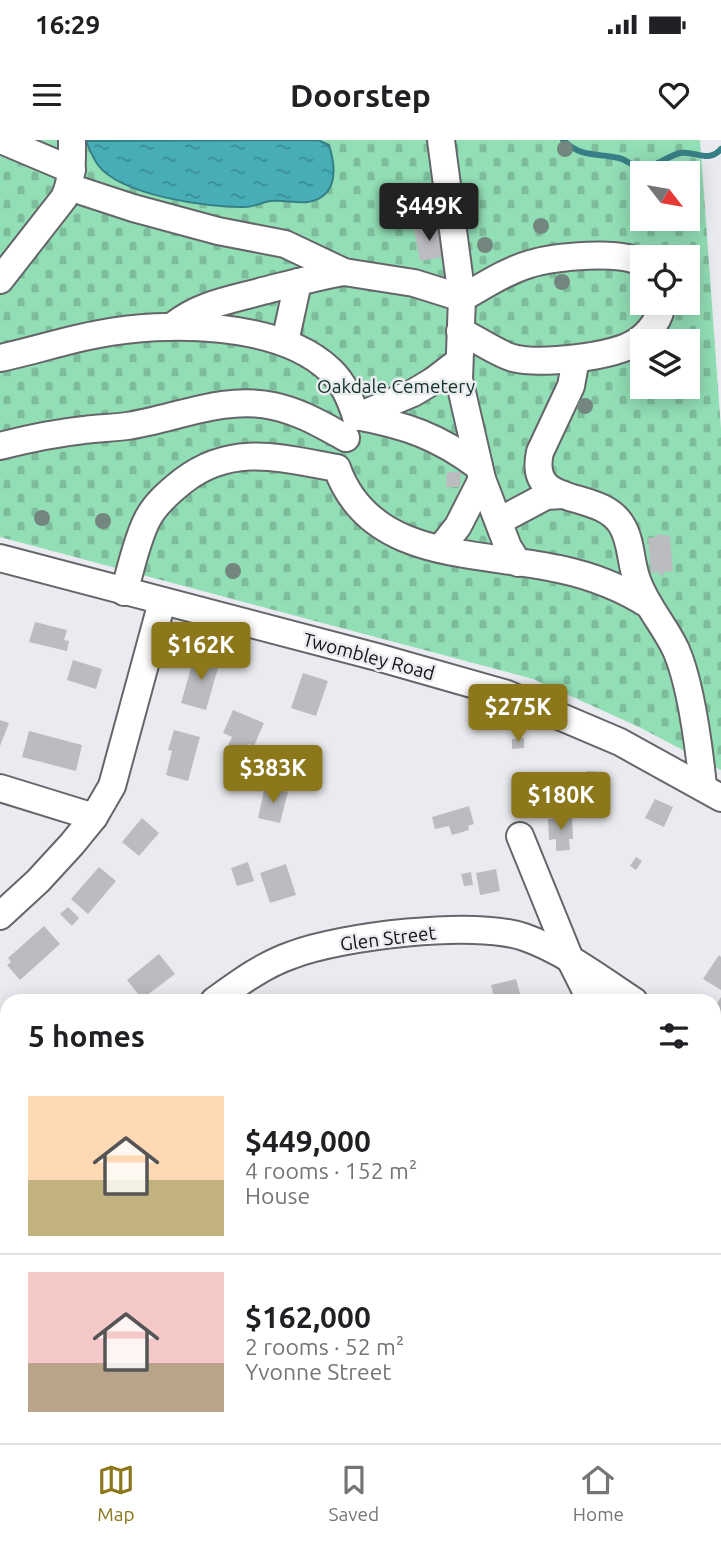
<!DOCTYPE html>
<meta charset="utf-8">
<style>
:root{--surface:#fff;--page:#f6f6f6;--text:#202124;--muted:#757577;--line:#e0e0e0;--accent:#8c771b}
body{margin:0;font-family:Ubuntu,sans-serif;background:var(--page);color:var(--text);height:100vh;display:flex;flex-direction:column;font-size:26px;white-space:nowrap}
*{box-sizing:border-box;margin:0}
p{font-size:23px;color:var(--muted)}
.icon{flex:none;width:38px;height:38px;fill:none;stroke:currentColor;stroke-width:2;stroke-linecap:round;stroke-linejoin:round}
.map{position:relative;flex:1;overflow:hidden}
.side{position:absolute;left:0px;top:854px;width:721px;height:450px;display:flex;flex-direction:column;background:var(--surface);border-radius:21px 21px 0 0;box-shadow:0 4px 18px #0003}
.side>*{flex:none}
.needle{width:46px;rotate:121deg}
.tools{position:absolute;left:630px;top:21px;display:grid;gap:14px}
.tools a{display:grid;place-items:center;width:70px;height:70px;border-radius:0px;background:var(--surface);box-shadow:0 4px 18px #0003;font-size:35px}
.price{position:absolute;translate:-50% -60px;padding:0 16px;border-radius:7px;background:var(--accent);color:#fff;font-size:23px;line-height:46px;filter:drop-shadow(0 2px 4px #0008)}
.price::after{content:'';position:absolute;left:50%;top:42px;width:21px;height:16px;margin-left:-10px;background:inherit;clip-path:polygon(0 0,100% 0,50% 100%)}
.price.on{background:#222;color:#fff}
ul{padding:0;list-style:none}
li{display:flex;align-items:center;gap:21px;height:175px;padding:0 28px}
li+li{border-top:2px solid var(--line)}
li span{display:grid;place-items:center;flex:none;width:196px;height:140px;border-radius:0px;color:#555}
li>.icon{margin-inline-start:auto}
span .icon{width:84px;height:84px;fill:#fffc;stroke-width:1}
li b{font-size:30px}
h2{display:flex;justify-content:space-between;align-items:center;height:84px;padding:0 28px;font-size:30px}
.status{display:flex;justify-content:space-between;align-items:center;height:49px;padding:0 35px;background:var(--surface);direction:ltr}
.status svg{height:19px;fill:currentColor}
header{display:flex;justify-content:space-between;align-items:center;height:91px;padding:0 28px;background:var(--surface);font-size:32px;font-weight:700}
.menu{display:flex;justify-content:space-around;align-items:center;height:98px;border-top:2px solid var(--line);background:var(--surface);font-size:19px;color:var(--muted)}
.menu a{display:grid;justify-items:center;gap:4px}
.menu .on{color:var(--accent)}
.map>svg:first-child{display:block}
.wetland{fill:url(#wetland-marsh)}
.cemetery{fill:url(#cemetery-stones);fill-rule:evenodd}
.water{fill:url(#water-ripples);stroke:#377f86;stroke-width:2}
.lines{fill:none;stroke-linecap:round;stroke-linejoin:round}
.stream{stroke:#377f86;stroke-width:6}
.building{fill:#bbbcc0}
.minor-casing{stroke:#65666a;stroke-width:30}
.minor{stroke:#fff;stroke-width:26}
.tree{fill:#73867f}
.labels{text-anchor:middle;stroke-width:5;stroke-linejoin:round;paint-order:stroke}
.park-label{font-size:19px;fill:#113323;stroke:#eaebf0}
.street-label{font-size:19px;fill:#111213;stroke:#eaebf0}
</style>
<div class="status"><b>16:29</b><svg viewBox="0 0 49 12"><path d="M0 12V9h3v3zM5 12V6h3v6zM10 12V3h3v9zM15 12V0h3v12zM26 1h20v11H26zM47 4h2v5h-2z"/></svg></div>
<header><svg class="icon" aria-label="menu" viewBox="0 0 24 24"><path d="M4 6h16M4 12h16M4 18h16"/></svg>Doorstep<svg class="icon" aria-label="heart" viewBox="0 0 24 24"><path d="M12 20l-8-8c-3-5 5-10 8-4 3-6 11-1 8 4z"/></svg></header>
<div class="map">
<svg width="721" height="1303" viewBox="0 0 721 1303">
<defs>
<pattern id="wetland-marsh" width="20" height="14" patternUnits="userSpaceOnUse" patternTransform="scale(1.75)"><rect width="20" height="14" fill="#92deb5"/><path d="M1 5h8M5 5V1M11 12h8M15 12V8" fill="none" stroke="#7dbd9b"/></pattern>
<pattern id="cemetery-stones" width="16" height="16" patternUnits="userSpaceOnUse" patternTransform="scale(1.75)"><rect width="16" height="16" fill="#92deb5"/><path d="M2 7V4a2 2 0 0 1 4 0v3zM10 15v-3a2 2 0 0 1 4 0v3z" fill="#7dbd9b"/></pattern>
<pattern id="water-ripples" width="26" height="14" patternUnits="userSpaceOnUse" patternTransform="scale(1.75)"><rect width="26" height="14" fill="#47aeb8"/><path d="M2 4q2-2 4 0t4 0M15 11q2-2 4 0t4 0" fill="none" stroke="#3a8c94"/></pattern>
</defs>
<rect width="100%" height="100%" fill="#eaebf0"/>
<polygon class="wetland" points="7,1185 7,1297 264,1297 258,1303 0,1303 0,1188"/>
<path class="cemetery" d="M0,0h700l21,289v341l-82,-43 -106,-48 -533,-142zM642,33h46v46h-46zM642,117h46v46h-46zM642,201h46v46h-46z"/>
<path class="water" d="M318,0l11,5c5,16 9,39 -6,51 -16,12 -35,3 -52,5 -9,1 -17,6 -26,6 -37,1 -125,-12 -147,-42 -5,-7 -9,-17 -12,-24z"/>
<g class="lines">
<path class="stream" d="M563,0c18,18 33,13 56,18 9,2 16,11 25,10 13,-2 24,-12 36,-15 15,-3 28,11 41,-4"/>
</g>
<g class="building">
<polygon points="437,85 443,117 420,121 414,89"/>
<polygon points="447,332 461,332 460,347 446,347"/>
<polygon points="657,394 670,396 673,431 664,432 664,435 659,435 659,432 651,433 648,398 657,397"/>
<polygon points="35,482 67,490 64,500 69,501 67,511 29,502"/>
<polygon points="195,514 220,521 206,570 181,563"/>
<polygon points="73,520 102,529 96,549 67,540"/>
<polygon points="303,533 328,541 316,576 291,568"/>
<polygon points="233,570 264,583 254,606 249,604 245,612 228,605 232,597 223,593"/>
<polygon points="0,580 9,583 0,606"/>
<polygon points="174,590 200,597 188,641 166,635 172,611 168,610"/>
<polygon points="29,591 82,605 76,631 22,617"/>
<polygon points="524,598 524,608 512,609 512,599"/>
<polygon points="587,631 605,632 605,637 608,637 606,664 587,662"/>
<polygon points="265,646 288,652 280,683 258,678"/>
<polygon points="655,659 673,667 664,687 645,678"/>
<polygon points="469,666 474,684 468,686 469,690 452,695 449,686 435,689 432,677"/>
<polygon points="572,677 573,699 569,699 570,710 556,711 556,699 549,700 548,679"/>
<polygon points="142,678 159,693 139,716 122,702"/>
<polygon points="636,717 642,721 636,730 630,726"/>
<polygon points="248,722 254,741 237,746 231,728"/>
<polygon points="286,724 296,755 270,763 260,733"/>
<polygon points="99,727 116,741 88,774 71,759"/>
<polygon points="496,729 500,751 480,755 476,733"/>
<polygon points="471,732 473,745 464,746 461,734"/>
<polygon points="68,767 79,778 72,786 60,774"/>
<polygon points="44,786 60,804 20,840 7,825 11,822 8,818"/>
<polygon points="159,814 175,834 142,859 127,840"/>
<polygon points="719,815 721,817 721,850 703,839"/>
<polygon points="516,839 522,861 495,861 491,845"/>
<polygon points="721,857 721,883 714,878 714,868"/>
<polygon points="714,971 721,975 721,1008 718,1012 714,1010"/>
</g>
<g class="lines">
<g class="minor-casing">
<g id="minor">
<polyline points="1,0 72,30"/>
<polyline points="441,0 462,158 459,239 482,339 508,407 518,423"/>
<path d="M69,47l64,21 85,23 67,13 59,28 70,11 48,15c22,-12 44,-27 68,-34 22,-7 95,-15 112,0"/>
<path d="M0,140l64,-82c9,-19 8,-38 8,-58"/>
<path d="M174,185c25,-20 55,-25 85,-33 28,-7 56,-15 85,-20"/>
<path d="M460,191c15,7 40,24 53,27 27,7 101,-1 123,-16 13,-8 25,-24 26,-39"/>
<polyline points="285,202 298,142"/>
<path d="M0,218c33,-7 66,-18 99,-24 66,-13 179,-13 231,36 14,13 20,29 26,46 49,9 82,20 123,51"/>
<path d="M576,219l-5,27 -31,66c-13,58 58,36 81,72 11,17 9,38 16,56 9,26 28,46 39,70 15,34 23,98 27,136"/>
<polyline points="356,277 413,253 433,241 458,222"/>
<path d="M0,306c27,-7 56,-13 84,-16 14,-2 28,-2 43,-4 48,-7 96,-31 146,-20 28,6 49,19 73,32"/>
<polyline points="499,381 546,356 563,355"/>
<polyline points="440,409 458,386 482,339"/>
<polyline points="0,418 377,517 507,554 620,602 721,658"/>
<path d="M124,452c7,-23 12,-50 23,-72 8,-16 22,-28 36,-39 49,-38 98,-23 154,-13 33,94 143,83 222,101 33,7 62,18 90,36"/>
<polyline points="0,648 94,677"/>
<polyline points="520,696 570,819 591,861"/>
<polyline points="0,776 38,741 72,704 94,677 112,646 162,462"/>
<path d="M214,861c25,-18 49,-36 78,-46 50,-19 181,-35 232,-18 40,14 75,41 110,64"/>
<polyline points="714,913 721,917"/>
<polyline points="0,1013 7,1008"/>
<polyline points="714,1157 721,1179"/>
</g>
</g>
<use href="#minor" class="minor"/>
</g>
<g class="tree">
<circle cx="565" cy="9" r="8"/>
<circle cx="541" cy="86" r="8"/>
<circle cx="485" cy="105" r="8"/>
<circle cx="562" cy="142" r="8"/>
<circle cx="585" cy="266" r="8"/>
<circle cx="42" cy="378" r="8"/>
<circle cx="103" cy="381" r="8"/>
<circle cx="233" cy="431" r="8"/>
</g>
<g class="labels">
<g class="park-label">
<text x="396" y="253">Oakdale Cemetery</text>
</g>
<g class="street-label">
<text transform="translate(369 516) rotate(15)" y="7">Twombley Road</text>
<text transform="translate(388 798) rotate(-7)" y="7">Glen Street</text>
</g>
</g>
</svg>
<div class="tools">
<a><svg class="needle" viewBox="-14 -14 28 28"><path d="M0-13l5 13h-10z" fill="#e53935"/><path d="M0 13l5-13h-10z" fill="#757577"/></svg></a>
<a><svg class="icon" aria-label="locate" viewBox="0 0 24 24"><circle cx="12" cy="12" r="6"/><path d="M12 2v4M12 18v4M2 12h4M18 12h4"/></svg></a>
<a><svg class="icon" aria-label="layers" viewBox="0 0 24 24"><path d="M12 4l9 5-9 5-9-5zM3 14l9 5 9-5"/></svg></a>
</div>
<b class="price on" style="left:429px;top:103px">$449K</b>
<b class="price" style="left:201px;top:542px">$162K</b>
<b class="price" style="left:518px;top:604px">$275K</b>
<b class="price" style="left:273px;top:665px">$383K</b>
<b class="price" style="left:561px;top:692px">$180K</b>
<section class="side">
<h2>5 homes<svg class="icon" aria-label="filters" viewBox="0 0 24 24"><path d="M4 7h16M4 17h16"/><circle cx="9" cy="7" r="2"/><circle cx="15" cy="17" r="2"/></svg></h2>
<ul>
<li><span style="background:linear-gradient(#ffd9b3 60%,#c2b280 0)"><svg class="icon" aria-label="home" viewBox="0 0 24 24"><path d="M3 11l9-7 9 7M6 9v11h12V9"/></svg></span><div><b>$449,000</b><p>4 rooms · 152 m²</p><p>House</p></div></li>
<li><span style="background:linear-gradient(#f6c9c9 65%,#b9a48a 0)"><svg class="icon" aria-label="home" viewBox="0 0 24 24"><path d="M3 11l9-7 9 7M6 9v11h12V9"/></svg></span><div><b>$162,000</b><p>2 rooms · 52 m²</p><p>Yvonne Street</p></div></li>
</ul>
</section>
</div>
<nav class="menu">
<a class="on"><svg class="icon" aria-label="map" viewBox="0 0 24 24"><path d="M3 6l6-2 6 2 6-2v14l-6 2-6-2-6 2zM9 4v14M15 6v14"/></svg>Map</a>
<a><svg class="icon" aria-label="saved" viewBox="0 0 24 24"><path d="M7 4h10v16l-5-4-5 4z"/></svg>Saved</a>
<a><svg class="icon" aria-label="home" viewBox="0 0 24 24"><path d="M3 11l9-7 9 7M6 9v11h12V9"/></svg>Home</a>
</nav>
